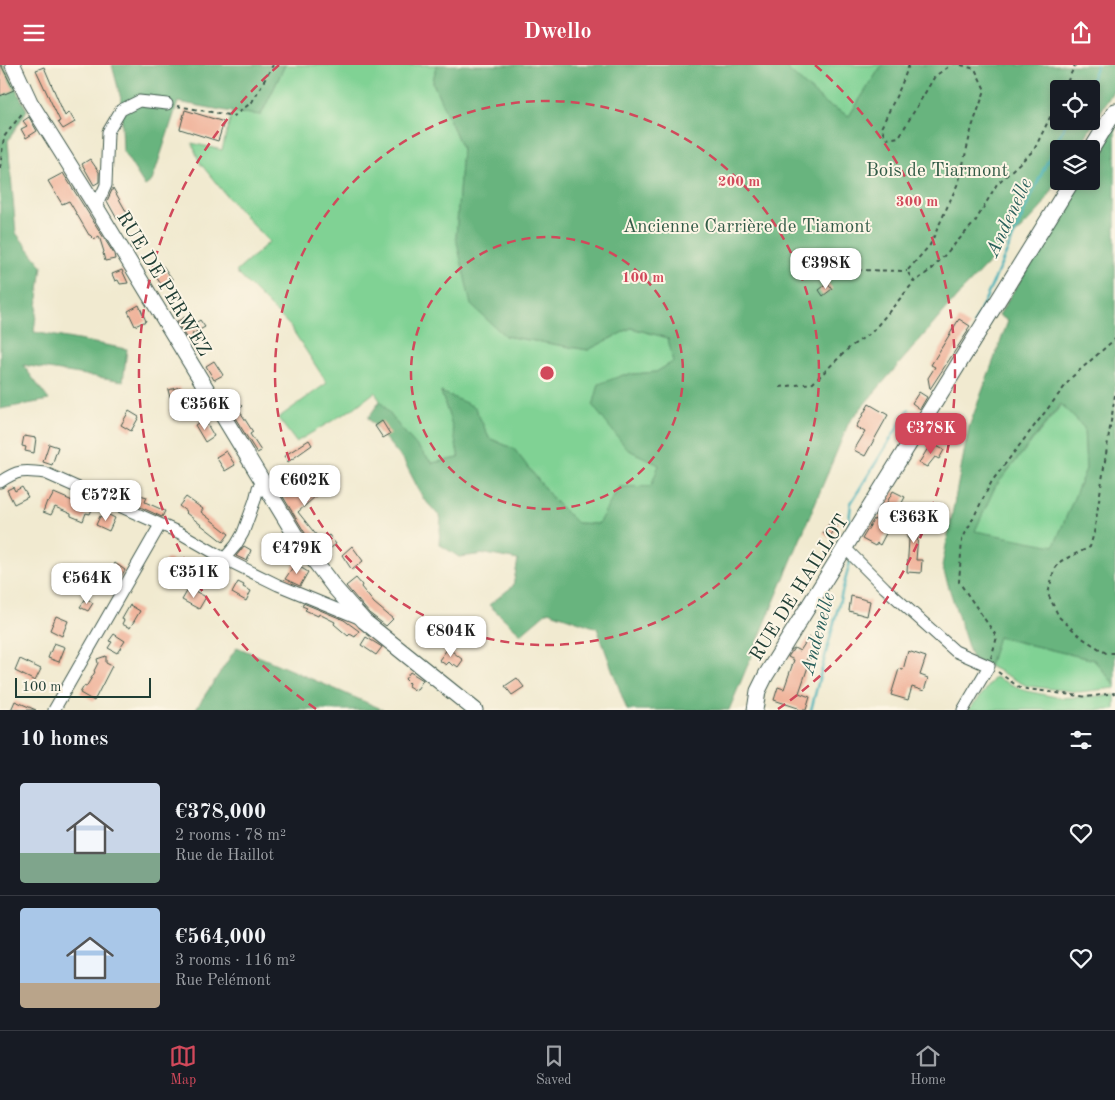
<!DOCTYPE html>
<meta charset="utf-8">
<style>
:root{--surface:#171b24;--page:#242831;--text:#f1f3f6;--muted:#9ea1a6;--line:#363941;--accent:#d1495b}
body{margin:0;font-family:"Old Standard TT",serif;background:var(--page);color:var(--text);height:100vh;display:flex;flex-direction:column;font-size:19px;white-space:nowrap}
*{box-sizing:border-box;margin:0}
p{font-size:16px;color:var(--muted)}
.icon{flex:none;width:28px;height:28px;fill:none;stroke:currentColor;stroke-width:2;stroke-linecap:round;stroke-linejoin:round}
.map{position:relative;height:645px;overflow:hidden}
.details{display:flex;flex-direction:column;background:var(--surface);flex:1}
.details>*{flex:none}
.tools{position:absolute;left:1050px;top:15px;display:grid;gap:10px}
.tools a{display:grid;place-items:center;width:50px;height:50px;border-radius:5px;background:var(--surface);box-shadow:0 2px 8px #0003;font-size:25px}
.scale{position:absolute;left:15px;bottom:12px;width:136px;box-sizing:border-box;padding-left:5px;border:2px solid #1f3d34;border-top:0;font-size:14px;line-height:18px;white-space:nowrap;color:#1f3d34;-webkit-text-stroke:4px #fcf5e5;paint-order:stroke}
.price{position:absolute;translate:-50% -42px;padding:0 11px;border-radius:10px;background:#fff;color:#222;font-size:16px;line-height:32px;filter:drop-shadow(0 1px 2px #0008)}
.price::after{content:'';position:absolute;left:50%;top:30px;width:15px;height:11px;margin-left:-8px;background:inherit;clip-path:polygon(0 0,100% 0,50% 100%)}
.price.active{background:var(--accent);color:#fff}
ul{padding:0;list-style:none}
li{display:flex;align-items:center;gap:15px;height:125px;padding:0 20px}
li+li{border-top:1px solid var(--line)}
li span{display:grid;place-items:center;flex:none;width:140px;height:100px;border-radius:5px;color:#555}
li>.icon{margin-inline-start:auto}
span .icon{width:60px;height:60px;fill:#fffc;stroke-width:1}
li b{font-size:21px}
h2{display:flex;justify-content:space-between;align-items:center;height:60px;padding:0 20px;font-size:21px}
header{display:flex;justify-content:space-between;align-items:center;height:65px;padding:0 20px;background:var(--accent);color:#fff;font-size:22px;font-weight:800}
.tab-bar{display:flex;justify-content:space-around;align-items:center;height:70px;border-top:1px solid var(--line);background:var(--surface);font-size:14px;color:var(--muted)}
.tab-bar a{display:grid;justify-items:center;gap:2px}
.tab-bar .active{color:var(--accent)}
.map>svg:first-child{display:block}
.green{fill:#80d294;stroke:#508864}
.forest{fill:#68b47e;stroke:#447859;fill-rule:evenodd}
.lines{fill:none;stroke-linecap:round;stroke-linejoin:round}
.stream{stroke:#41b1b9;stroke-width:2.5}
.building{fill:#f0b29a}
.street-casing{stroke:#3e574b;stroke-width:13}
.secondary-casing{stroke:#3e574b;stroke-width:17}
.path{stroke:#3e574b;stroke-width:2;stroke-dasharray:4 4;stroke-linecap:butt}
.street{stroke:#fff;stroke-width:11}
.secondary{stroke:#fff;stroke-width:15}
.ring{fill:none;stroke:#d1495b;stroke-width:2.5;stroke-dasharray:9 6}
.labels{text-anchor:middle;stroke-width:4;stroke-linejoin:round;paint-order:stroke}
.park-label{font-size:19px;fill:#325b47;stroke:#fcf5e5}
.street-label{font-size:19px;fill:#1f3d34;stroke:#fcf5e5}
.water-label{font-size:20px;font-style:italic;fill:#29605c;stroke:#fcf5e5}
.centre{fill:#d1495b;stroke:#fcf5e5;stroke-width:2.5}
.ring-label{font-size:15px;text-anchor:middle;font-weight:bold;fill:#d1495b;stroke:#fcf5e5;stroke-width:4;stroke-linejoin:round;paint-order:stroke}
</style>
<header><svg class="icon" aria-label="menu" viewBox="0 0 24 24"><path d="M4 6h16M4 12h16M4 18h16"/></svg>Dwello<svg class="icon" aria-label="share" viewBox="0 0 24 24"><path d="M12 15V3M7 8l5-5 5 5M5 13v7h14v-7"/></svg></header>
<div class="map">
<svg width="1115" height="645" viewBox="0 0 1115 645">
<rect width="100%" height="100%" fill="#fcf5e5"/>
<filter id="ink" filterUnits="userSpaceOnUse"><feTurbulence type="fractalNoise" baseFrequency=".02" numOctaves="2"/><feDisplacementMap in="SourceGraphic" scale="10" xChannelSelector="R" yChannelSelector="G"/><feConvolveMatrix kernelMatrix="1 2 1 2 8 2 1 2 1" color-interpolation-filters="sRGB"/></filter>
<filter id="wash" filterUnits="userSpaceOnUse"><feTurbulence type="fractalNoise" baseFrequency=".0096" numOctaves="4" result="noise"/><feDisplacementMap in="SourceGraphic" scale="20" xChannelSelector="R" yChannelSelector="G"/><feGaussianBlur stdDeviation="1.12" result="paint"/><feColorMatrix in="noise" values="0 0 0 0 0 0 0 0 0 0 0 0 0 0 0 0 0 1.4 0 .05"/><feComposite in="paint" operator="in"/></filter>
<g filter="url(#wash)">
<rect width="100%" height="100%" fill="#f1ead0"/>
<g class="green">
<path d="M285,0h151l-3,18 29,65 -6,90 49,98 83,14 43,-22 37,10 5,24 -17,10 -33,3 4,74 33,16 -9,21 -32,2 -21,36 -21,-1 -24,-24 -39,-50 -25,-11 -14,-30 -34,-16 11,33 7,33 -27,5c-20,-22 -43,-45 -57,-71l-21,16 -58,34 -18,-24 49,-35 -37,-57 -54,-54 33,-30 -39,-42 -30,-37 -8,-20 30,7 10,-38 29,3z"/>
<polygon points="787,0 882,0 849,51 825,38 787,5"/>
<polygon points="1062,339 1084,363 1086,404 1054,482 974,466 995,422"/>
<polygon points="997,572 1094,595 1115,620 1115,623 1079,627 1027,621 989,601"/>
<polygon points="995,612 1026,626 1061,633 1115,630 1115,645 968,645 985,626"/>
</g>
<g class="forest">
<polygon points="0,0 4,0 27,45 8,76 16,168 42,201 34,267 127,284 123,316 23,300 49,335 0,344"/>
<polygon points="112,0 285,0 261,50 232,47 178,37 152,116 145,121 123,86 121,34"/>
<path d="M436,0h351l1,5 37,33 24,13 33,-51h233v23l-37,61h-19v30l-18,29 -80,84 -112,130 -120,288h-102l-30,-82 -49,-17 -27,23 -32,-29 24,-19 5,-26 -32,-6 -27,3 -20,-13 2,-26 -18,-20 -19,-37 -36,-43 12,-17 19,25 33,37 27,-5 -7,-33 -11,-33 34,15 14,31 25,11 39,50 24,24 21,1 21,-37 32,-1 8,-21 -32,-16 -34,-43 6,-22 24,-9 33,-3 17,-10 -5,-24 -37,-10 -43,22 -83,-14 -34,-31 -15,-67 6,-90 -29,-65zM1059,24h32v32h-32z"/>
<path d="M1115,59v561l-21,-25 -96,-23 -9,29 -17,-7 -30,-93 27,-139 39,-106 -9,-6 81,-134h11v-18zM1061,339l23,24 2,41 -32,77 -79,-15 20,-44z"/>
<polygon points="237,582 384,645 195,645"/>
</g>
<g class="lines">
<g class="stream">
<polyline points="1086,24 1093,11 1097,0"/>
<path d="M974,259c32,-67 59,-137 93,-203"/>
<polyline points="848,466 851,438 909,344"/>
<polyline points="811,645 850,497"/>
</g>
</g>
<g id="blocks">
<g class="building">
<polygon points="0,0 1,0 14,25 0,31"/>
<polygon points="44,2 65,51 69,47 75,57 63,64 58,57 60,56 36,5"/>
<polygon points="185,45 224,57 218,76 180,64"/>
<polygon points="29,52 37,66 26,73 21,64 27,61 23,56"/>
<polygon points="90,94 99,107 99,117 94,120 82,99"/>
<polygon points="63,108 114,189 115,194 105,196 103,188 104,187 99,171 94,174 90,170 89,170 69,136 62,139 48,116"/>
<polygon points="113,123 127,148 117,154 107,136"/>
<polygon points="163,201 173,215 162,221 153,207"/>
<polygon points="122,205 128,218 120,219 118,215 115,216 112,209"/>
<polygon points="828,218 832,224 823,231 819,225"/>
<polygon points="139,240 146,256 135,261 128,246"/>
<polygon points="185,252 191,261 200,255 205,262 192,269 198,279 192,282 177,258 178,256"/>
<polygon points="959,254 970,261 967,265 968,266 930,324 928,313 935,302 931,300"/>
<polygon points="214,296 223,310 214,315 206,301"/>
<polygon points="180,322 186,350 173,353 170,344 173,343 168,325"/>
<polygon points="919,327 927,332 920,344 912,338"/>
<polygon points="238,336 243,341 239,345 253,367 250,369 261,386 257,388 227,340 230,338 231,340"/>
<polygon points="869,339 888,350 865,391 854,385 865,367 856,362"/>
<polygon points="129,346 139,352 131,366 121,360"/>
<polygon points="204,354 214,371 205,377 195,360"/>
<polygon points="382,356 390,369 383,373 375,361"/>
<polygon points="24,371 36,373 34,388 25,386 26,382 22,381"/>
<polygon points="309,375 312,380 288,397 284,391"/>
<polygon points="931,378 944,385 939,394 935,392 927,402 919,398"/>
<polygon points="49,379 58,382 52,400 43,397"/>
<polygon points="226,386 235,400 225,406 216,392"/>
<polygon points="314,410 325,423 298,447 321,476 329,470 336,479 322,490 315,481 317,479 309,473 305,468 277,422 285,417 285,418 296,413 300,421"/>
<polygon points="13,422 15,426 22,422 28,432 14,439 7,425"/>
<polygon points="893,426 905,432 880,480 877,478 875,481 862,474 874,454 877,456"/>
<polygon points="54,428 84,441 85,439 93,442 90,449 86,448 83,456 71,451 71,449 55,442 51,450 43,447 47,436 49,437"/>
<polygon points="140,430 147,432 145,437 165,446 162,452 136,440"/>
<polygon points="186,432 203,444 201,447 229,469 223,477 186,448 187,447 179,441"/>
<polygon points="107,449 115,453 109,466 96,460 100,451 105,453"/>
<polygon points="920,452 920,455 924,455 924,463 920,463 920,470 918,470 916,495 922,495 921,508 907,507 909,474 907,473 908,454"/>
<polygon points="833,453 839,458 829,473 823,468"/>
<polygon points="244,481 251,485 247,496 236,491"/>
<polygon points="352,481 363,496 352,505 342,490"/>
<polygon points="167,493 177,499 169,512 160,506"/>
<polygon points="115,498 125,505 117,518 107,511"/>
<polygon points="295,499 308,507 300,521 285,514"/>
<polygon points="356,513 362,520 361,522 374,538 393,554 386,561 369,548 346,521"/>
<polygon points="238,517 244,520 243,522 251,526 246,536 232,528"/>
<polygon points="189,523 206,532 199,544 182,535"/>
<polygon points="851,531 870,536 867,551 849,546"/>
<polygon points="86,533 93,538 88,546 80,542"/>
<polygon points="303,538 344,555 359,566 355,572 350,569 348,571 334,559 335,557 319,549 318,551 305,545 307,543 302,541"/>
<polygon points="130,540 140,546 130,563 122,559 124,555 122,554"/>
<polygon points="56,551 68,556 62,571 50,565"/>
<polygon points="114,569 125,576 117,588 108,583 112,577 109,576"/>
<polygon points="366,572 382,582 376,590 361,580"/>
<polygon points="809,572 818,577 806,595 810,596 799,628 810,632 806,645 798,645 798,643 774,635 778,622 784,624 794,595 788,592 794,583 800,586"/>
<polygon points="54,578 65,582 59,597 48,593"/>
<polygon points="448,583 463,595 458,602 454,599 453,601 449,597 446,600 439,595"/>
<polygon points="908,586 926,592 920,610 928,613 924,626 912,622 908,635 891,630 899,604 903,605"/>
<polygon points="106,591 106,598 112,601 94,636 80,628 84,621 86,622 95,607 94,606 98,598 97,594"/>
<polygon points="20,594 41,604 35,616 15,606"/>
<polygon points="410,607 423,615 416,626 408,621 409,618 405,614"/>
<polygon points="517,613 524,622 512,630 505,621"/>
<polygon points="15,636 36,645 11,645"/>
</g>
</g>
</g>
<g filter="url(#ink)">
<use href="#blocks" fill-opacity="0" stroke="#3e574b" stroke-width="1"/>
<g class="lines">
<g class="street-casing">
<g id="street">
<polyline points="96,142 106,120 108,67 121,45 139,36 167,39"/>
<path d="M0,417c17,-12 24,-12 45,-9l135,60 47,27 51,25 83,34"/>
<polyline points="844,482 885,523 955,586 989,601 963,645"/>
<polyline points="224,494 236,480 243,468 255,435 258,423 263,417"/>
<polyline points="54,645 160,460"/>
</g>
</g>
<g class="secondary-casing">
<g id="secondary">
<polyline points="13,0 30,37 96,142 297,473 334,522 364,556 475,645"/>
<polyline points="1091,85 1115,46"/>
<polyline points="755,645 758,626 766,610 1072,116"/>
</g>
</g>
<g class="path">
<polyline points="909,0 901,21 881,63 887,74 899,72 935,11 951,0"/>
<polyline points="961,0 975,4 985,25 972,62 959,116 930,180 907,206 914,217 932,204 975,157 997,119 1034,85 1059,34"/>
<polyline points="1064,24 1075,0"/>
<polyline points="177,41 234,51 252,37 273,0"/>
<polyline points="0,103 4,72 23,47"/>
<polyline points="811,195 859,205 907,206"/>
<polyline points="780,322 813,318 850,282 872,267 914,217"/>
<polyline points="1115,330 1094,468 1090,482 1061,496 1054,505 1048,529 1059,552 1082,573 1106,588 1115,588"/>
<polyline points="991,593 997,572 959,517 962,475 992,416 1072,312 1115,274"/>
<polyline points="998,607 1020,623 1087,632 1115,628"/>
</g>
<use href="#street" class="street"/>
<use href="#secondary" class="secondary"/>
</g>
</g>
<g class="ring">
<circle cx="547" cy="308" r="136"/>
<circle cx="547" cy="308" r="272"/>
<path d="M316 644A408 408 0 0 1 279 0M815 0A408 408 0 0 1 778 644"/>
</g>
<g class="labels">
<g class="park-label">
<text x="937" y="111">Bois de Tiarmont</text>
<text x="747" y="167">Ancienne Carrière de Tiamont</text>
</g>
<g class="street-label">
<text transform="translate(165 218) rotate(59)" y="7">RUE DE PERWEZ</text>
<text transform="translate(798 522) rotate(-58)" y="7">RUE DE HAILLOT</text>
</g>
<g class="water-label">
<text transform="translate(1008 152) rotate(-65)" y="7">Andenelle</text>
<text transform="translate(817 568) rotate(-75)" y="7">Andenelle</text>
</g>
</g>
<circle cx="547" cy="308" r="8" class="centre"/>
<g class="ring-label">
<text x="739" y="121">200 m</text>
<text x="917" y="141">300 m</text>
<text x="643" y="217">100 m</text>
</g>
</svg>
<div class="tools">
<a><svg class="icon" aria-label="locate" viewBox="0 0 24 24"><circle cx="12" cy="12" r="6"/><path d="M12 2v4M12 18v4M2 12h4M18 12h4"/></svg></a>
<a><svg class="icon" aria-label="layers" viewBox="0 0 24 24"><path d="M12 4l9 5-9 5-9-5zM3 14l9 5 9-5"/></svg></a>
</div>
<div class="scale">100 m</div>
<b class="price" style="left:826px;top:225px">€398K</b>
<b class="price" style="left:205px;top:366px">€356K</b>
<b class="price active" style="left:931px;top:390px">€378K</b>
<b class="price" style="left:305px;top:442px">€602K</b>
<b class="price" style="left:106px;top:457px">€572K</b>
<b class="price" style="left:914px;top:479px">€363K</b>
<b class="price" style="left:297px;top:510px">€479K</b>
<b class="price" style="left:194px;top:534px">€351K</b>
<b class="price" style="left:87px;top:540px">€564K</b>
<b class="price" style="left:451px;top:593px">€804K</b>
</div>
<section class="details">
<h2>10 homes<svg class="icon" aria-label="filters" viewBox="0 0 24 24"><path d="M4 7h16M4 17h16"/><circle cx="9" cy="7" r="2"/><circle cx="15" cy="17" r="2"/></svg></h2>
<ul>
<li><span style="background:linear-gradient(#c9d6e8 70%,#7fa58c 0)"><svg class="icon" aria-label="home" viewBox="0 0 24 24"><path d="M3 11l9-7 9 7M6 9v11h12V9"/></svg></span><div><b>€378,000</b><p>2 rooms · 78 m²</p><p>Rue de Haillot</p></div><svg class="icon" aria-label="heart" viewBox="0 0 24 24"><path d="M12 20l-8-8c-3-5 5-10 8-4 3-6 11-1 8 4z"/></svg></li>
<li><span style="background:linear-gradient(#a9c7e8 75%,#b9a48a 0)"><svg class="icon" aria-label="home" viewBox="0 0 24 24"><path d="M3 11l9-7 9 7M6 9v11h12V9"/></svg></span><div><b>€564,000</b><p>3 rooms · 116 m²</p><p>Rue Pelémont</p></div><svg class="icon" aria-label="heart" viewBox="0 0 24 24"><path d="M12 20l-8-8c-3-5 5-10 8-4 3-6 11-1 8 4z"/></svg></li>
</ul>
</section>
<nav class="tab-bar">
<a class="active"><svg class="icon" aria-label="map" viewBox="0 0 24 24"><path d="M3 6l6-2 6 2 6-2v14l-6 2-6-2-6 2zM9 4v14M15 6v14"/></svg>Map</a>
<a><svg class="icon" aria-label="saved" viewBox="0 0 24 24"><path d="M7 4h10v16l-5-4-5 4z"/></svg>Saved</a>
<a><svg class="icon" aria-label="home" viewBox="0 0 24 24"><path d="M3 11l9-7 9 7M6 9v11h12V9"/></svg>Home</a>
</nav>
